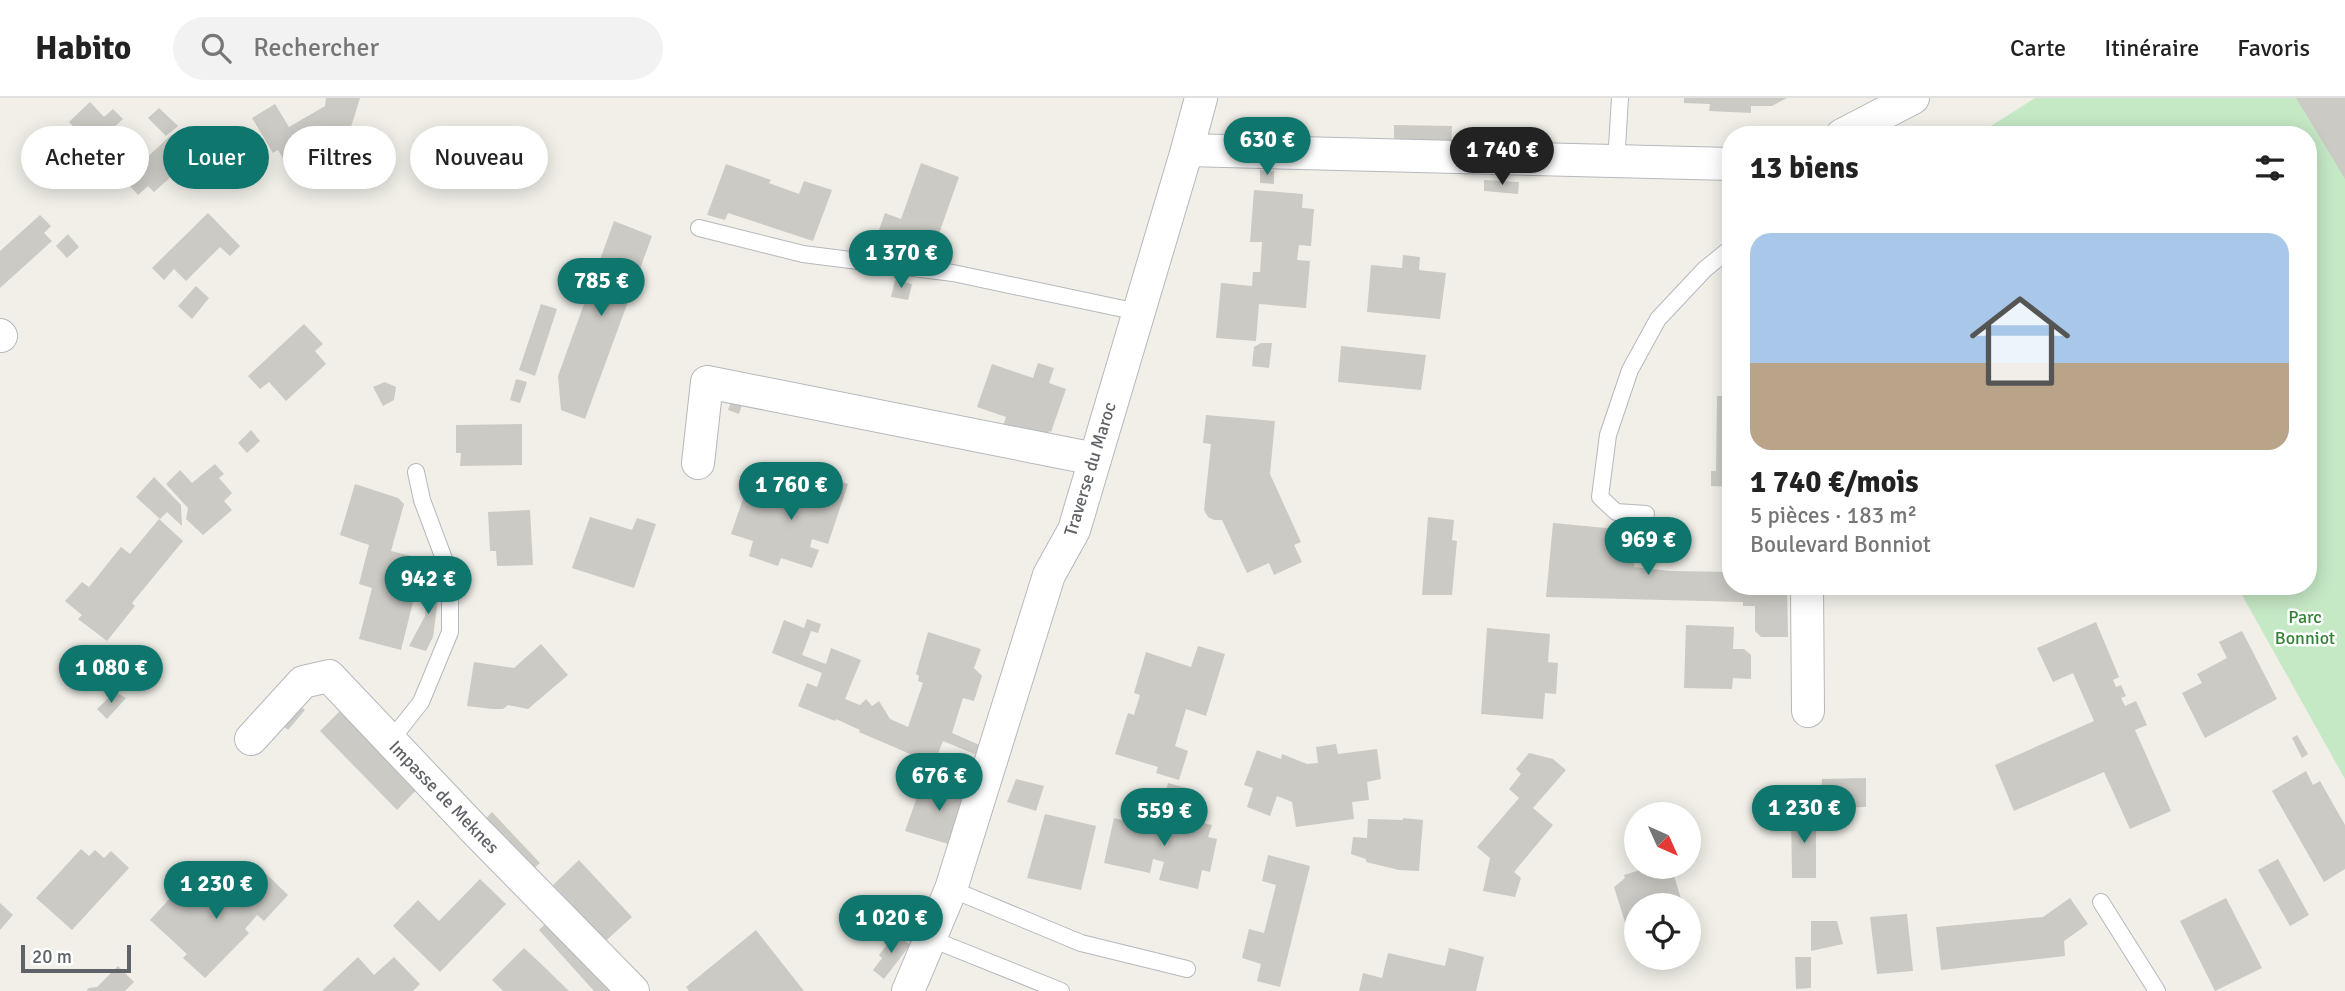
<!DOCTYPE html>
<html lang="fr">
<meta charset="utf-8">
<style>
:root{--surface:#fff;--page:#f2f2f2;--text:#222;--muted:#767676;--line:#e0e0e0;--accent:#0f766e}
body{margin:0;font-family:Signika,sans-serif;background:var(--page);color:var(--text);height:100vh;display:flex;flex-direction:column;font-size:26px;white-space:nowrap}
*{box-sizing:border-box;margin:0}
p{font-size:23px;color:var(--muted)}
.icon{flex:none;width:38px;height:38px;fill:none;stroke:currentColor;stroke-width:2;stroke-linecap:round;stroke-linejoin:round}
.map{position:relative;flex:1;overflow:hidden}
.side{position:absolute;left:1722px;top:28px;width:595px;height:469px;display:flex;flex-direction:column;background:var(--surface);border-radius:28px;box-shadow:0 4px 18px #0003}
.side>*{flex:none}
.top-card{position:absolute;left:21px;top:28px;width:665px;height:63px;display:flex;gap:14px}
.needle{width:46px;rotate:135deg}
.controls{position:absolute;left:1624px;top:704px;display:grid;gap:14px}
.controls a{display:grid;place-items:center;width:77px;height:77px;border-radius:50%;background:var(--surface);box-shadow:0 4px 18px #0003;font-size:35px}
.scale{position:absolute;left:21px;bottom:18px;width:110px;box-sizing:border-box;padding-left:7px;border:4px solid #5f6368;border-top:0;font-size:19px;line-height:24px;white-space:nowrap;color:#5f6368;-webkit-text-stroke:5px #fff;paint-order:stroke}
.price{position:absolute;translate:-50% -60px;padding:0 16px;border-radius:24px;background:var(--accent);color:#fff;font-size:23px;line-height:46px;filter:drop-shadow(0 2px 4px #0008)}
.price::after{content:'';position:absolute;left:50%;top:42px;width:21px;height:16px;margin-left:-10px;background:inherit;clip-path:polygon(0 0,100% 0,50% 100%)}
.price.on{background:#222;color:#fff}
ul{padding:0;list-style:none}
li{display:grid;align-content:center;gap:14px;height:371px;padding:0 28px}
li+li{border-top:2px solid var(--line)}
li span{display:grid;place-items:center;height:217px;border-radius:21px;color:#555}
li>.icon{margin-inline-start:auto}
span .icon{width:126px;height:126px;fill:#fffc;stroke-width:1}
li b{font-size:30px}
h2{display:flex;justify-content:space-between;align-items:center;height:84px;padding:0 28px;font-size:30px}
.chip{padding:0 24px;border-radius:32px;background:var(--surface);box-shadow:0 4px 18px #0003;font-size:24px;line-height:63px}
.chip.on{background:var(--accent);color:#fff}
header{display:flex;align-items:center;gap:42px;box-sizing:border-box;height:98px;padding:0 35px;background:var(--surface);border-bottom:2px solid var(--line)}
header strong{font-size:33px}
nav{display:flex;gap:38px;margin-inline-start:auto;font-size:24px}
.search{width:490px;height:63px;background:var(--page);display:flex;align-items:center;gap:18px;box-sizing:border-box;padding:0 24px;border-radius:38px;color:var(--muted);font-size:26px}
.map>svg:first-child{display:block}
.green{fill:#c5e8c5}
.building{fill:#cccac5}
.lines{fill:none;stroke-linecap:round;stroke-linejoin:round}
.service-casing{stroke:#b5b8bc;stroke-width:18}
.minor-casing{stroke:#b5b8bc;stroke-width:34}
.service{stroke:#fff;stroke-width:16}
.minor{stroke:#fff;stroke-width:32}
.labels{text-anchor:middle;stroke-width:5;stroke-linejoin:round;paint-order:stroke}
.street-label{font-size:18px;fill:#5f6368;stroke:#fff}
.park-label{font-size:18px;fill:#348238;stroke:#fff}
</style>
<header>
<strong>Habito</strong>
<div class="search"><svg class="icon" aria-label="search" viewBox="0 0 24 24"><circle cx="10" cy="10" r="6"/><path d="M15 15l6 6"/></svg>Rechercher</div>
<nav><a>Carte</a><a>Itinéraire</a><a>Favoris</a></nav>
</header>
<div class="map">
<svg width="2345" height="893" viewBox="0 0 2345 893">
<rect width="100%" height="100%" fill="#f1efe8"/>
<polygon class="green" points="2035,0 2298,0 2345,77 2345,681 2237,488 2308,488 2308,37 1985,37 1983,33"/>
<g class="building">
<polygon points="326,0 360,0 351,29 343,34 347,40 291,74 278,52 273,55 252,20 275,6 289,29 325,8"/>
<polygon points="1684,0 1787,0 1772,8 1751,8 1751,15 1709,13 1710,6 1684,5"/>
<polygon points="2296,0 2345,0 2345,81 2315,31"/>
<polygon points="90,4 104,19 113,11 123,21 93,49 69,24"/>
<polygon points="159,10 178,28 166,38 148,20"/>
<polygon points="1394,27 1452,28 1451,47 1394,45"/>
<polygon points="171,37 185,52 176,60 183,68 154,94 148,88 138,97 124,81"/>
<polygon points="921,65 959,79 936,144 930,142 924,162 920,166 870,157 885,115 901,121"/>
<polygon points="726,66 771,82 769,85 799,96 804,83 832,92 813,143 728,115 725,122 707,117"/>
<polygon points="1260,72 1274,73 1274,86 1260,85"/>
<polygon points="1484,82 1519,84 1518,96 1484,93"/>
<polygon points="1254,92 1303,96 1302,110 1314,111 1311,148 1299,147 1297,162 1310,163 1306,210 1259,206 1256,243 1216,240 1221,185 1252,188 1253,174 1260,174 1262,144 1250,144"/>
<polygon points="208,115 240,148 230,158 220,149 186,183 174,171 164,182 152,170"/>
<polygon points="40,117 51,128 44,135 52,143 0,190 0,153"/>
<polygon points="614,123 652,138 585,321 561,312 558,278"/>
<polygon points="68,136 79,149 67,160 56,148"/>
<polygon points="1403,157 1420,159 1419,172 1446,175 1440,221 1367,214 1371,167 1402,170"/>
<polygon points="895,182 912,186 908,202 891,199"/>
<polygon points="196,188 209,200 192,221 178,208"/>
<polygon points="541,206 557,211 535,278 519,272"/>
<polygon points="304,226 323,246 315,253 326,266 286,303 269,284 260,291 248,278"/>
<polygon points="1261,245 1272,245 1269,270 1252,268 1254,249"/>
<polygon points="1341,248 1426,257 1421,292 1338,284"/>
<polygon points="1038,265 1054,270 1049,285 1066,291 1051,334 1049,333 1045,345 1002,331 1006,319 977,309 992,266 1033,280"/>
<polygon points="516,281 527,284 520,305 510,302"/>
<polygon points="385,284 396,289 394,302 383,308 373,289"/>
<polygon points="734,297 744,300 739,316 728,312"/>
<polygon points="1717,298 1731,298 1731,389 1711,388 1711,373 1716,373"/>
<polygon points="1206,317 1275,323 1270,376 1301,444 1294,447 1302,464 1274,477 1269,465 1247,475 1222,422 1214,422 1208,419 1204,412 1211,346 1203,345"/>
<polygon points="522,326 522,367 460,368 461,355 456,355 456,327"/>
<polygon points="251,332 260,343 247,355 238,345"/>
<polygon points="215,366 224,376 219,380 232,395 224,403 232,412 203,437 186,421 188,410 166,386 180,372 192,385"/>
<polygon points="810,373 848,386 828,446 812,441 810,449 819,452 812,470 781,460 778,468 749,458 753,443 731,436 745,395 797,412"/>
<polygon points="154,379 181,407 182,428 167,414 160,421 136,399"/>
<polygon points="355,386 398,400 404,406 391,453 415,459 411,473 420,476 401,552 359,541 372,490 359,486 369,447 340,437"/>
<polygon points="530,412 533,467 497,468 496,453 490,453 488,414"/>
<polygon points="590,419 632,432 637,420 656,426 634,490 572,470"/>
<polygon points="1428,419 1454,422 1452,442 1457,443 1452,497 1422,497"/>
<polygon points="159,421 183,443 132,505 135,508 107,543 78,521 82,517 65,503 82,484 89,489 121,449 130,456"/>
<polygon points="1553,425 1638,433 1634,469 1670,473 1731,474 1731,488 1787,488 1788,539 1761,539 1755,533 1755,508 1743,508 1743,504 1546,499"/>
<polygon points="427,478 438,479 440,486 433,539 426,553 409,548 425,518"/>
<polygon points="807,521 821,526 818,535 811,533 802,557 826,566 831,550 861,562 845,601 860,607 866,601 872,608 879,603 890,621 908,629 923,585 918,583 919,578 916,576 928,534 981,551 974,570 982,578 974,603 963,600 952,635 984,649 982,659 943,643 935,663 919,656 917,659 859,634 860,632 836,621 835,623 798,608 807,585 817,589 822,575 772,555 784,522 804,530"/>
<polygon points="2096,524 2119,579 2113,582 2116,589 2121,587 2126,598 2121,600 2125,608 2136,603 2147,627 2135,632 2171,713 2130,731 2104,674 2014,713 1995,667 2094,623 2073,575 2053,584 2037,550"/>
<polygon points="1686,527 1734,529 1733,551 1744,551 1751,557 1751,581 1733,580 1732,591 1684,590"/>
<polygon points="1487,530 1550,536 1548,564 1558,565 1556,596 1545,595 1543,621 1481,616"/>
<polygon points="2242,533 2277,601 2205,640 2182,595 2202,585 2197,576 2227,560 2219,544"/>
<polygon points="541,546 568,577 528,611 508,607 503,611 493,611 467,608 474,564 514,570"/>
<polygon points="1198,548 1225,556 1206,618 1186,611 1175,648 1188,653 1179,682 1156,675 1158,669 1115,656 1128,615 1134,617 1140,597 1134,595 1146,554 1191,569"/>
<polygon points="115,594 126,600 107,621 97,611"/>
<polygon points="300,608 305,612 288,632 283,628"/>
<polygon points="344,609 421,687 397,712 320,633"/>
<polygon points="2297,637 2308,656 2302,660 2292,640"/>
<polygon points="1336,646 1338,656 1377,651 1381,681 1367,684 1369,702 1352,704 1354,721 1296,729 1292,704 1277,698 1270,718 1247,709 1253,690 1244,687 1257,652 1281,661 1282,656 1307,666 1318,665 1316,649"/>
<polygon points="1529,655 1553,661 1566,672 1533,710 1553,727 1514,774 1521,780 1515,799 1483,793 1490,760 1477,749 1519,700 1509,691 1521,676 1516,671"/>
<polygon points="2306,673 2313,687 2320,683 2345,727 2345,771 2324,784 2272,693"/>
<polygon points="1866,680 1866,709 1824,710 1824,696 1821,696 1822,681"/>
<polygon points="1016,681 1044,688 1036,713 1007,704"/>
<polygon points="935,683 942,683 948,686 950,691 958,691 972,694 955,748 905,733 922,685 931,687"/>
<polygon points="1168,685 1194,692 1188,714 1162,707"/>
<polygon points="492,714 540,765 530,774 482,725"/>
<polygon points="1161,715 1212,727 1208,739 1217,741 1210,774 1202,772 1198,791 1159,782 1164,764 1153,761 1150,775 1104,765 1114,720 1149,729 1151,723 1159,725"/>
<polygon points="1791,715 1816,715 1816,780 1792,780"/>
<polygon points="1045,716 1096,728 1081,792 1027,780"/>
<polygon points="1403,720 1423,722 1419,773 1399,772 1366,764 1366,761 1351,756 1353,739 1367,740 1368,721 1403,722"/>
<polygon points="81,751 89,758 95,752 104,760 111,753 129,770 72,832 36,800"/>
<polygon points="1268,757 1310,768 1280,889 1257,883 1261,866 1242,860 1249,831 1264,835 1276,787 1262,783"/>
<polygon points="2278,761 2309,817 2290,828 2258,772"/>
<polygon points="579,762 632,819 599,849 577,824 583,818 553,787"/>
<polygon points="1653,768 1656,771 1671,768 1683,807 1636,807 1636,853 1634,853 1614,789 1625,780 1624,777"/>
<polygon points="260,770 288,797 264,823 257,817 245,831 249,835 205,880 183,860 187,856 150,822 183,786 216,817"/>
<polygon points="480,781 506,806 440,874 393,828 418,802 439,823"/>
<polygon points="2070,800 2088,826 2064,843 2065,858 1941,872 1936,829 2043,819"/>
<polygon points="2226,800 2262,870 2215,893 2180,823"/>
<polygon points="0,805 13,817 0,832"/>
<polygon points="528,806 613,890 610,893 594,893 539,832 545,826"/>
<polygon points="1907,816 1913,873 1877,876 1870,819"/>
<polygon points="1811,823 1837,823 1843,846 1811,853"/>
<polygon points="756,832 804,893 689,893 686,889"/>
<polygon points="896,835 910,847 884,881 873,872 882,860 879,857"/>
<polygon points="524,850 538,863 569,893 503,893 492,882"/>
<polygon points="1449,850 1484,859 1476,893 1359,893 1363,875 1382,880 1388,855 1445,868"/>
<polygon points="358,859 374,877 394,859 420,886 413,893 322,893"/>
<polygon points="1795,859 1811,859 1811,890 1796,891"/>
<polygon points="118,868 134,884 125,893 86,893 89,890 97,889"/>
</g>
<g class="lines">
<g class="service-casing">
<g id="service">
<polyline points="1616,65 1620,0"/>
<polyline points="699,130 803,156 953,175 1138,214"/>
<polyline points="1646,416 1616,414 1600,399 1608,337 1630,272 1658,221 1705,171 1731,150"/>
<polyline points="391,642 421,604 450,534 450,477 422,402 416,374"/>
<polyline points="951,791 1081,845 1187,871"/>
<polyline points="2101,804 2157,893"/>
<polyline points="929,840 1061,893"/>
</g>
</g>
<g class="minor-casing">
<g id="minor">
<polyline points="1842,37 1913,0"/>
<polyline points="1187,52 1731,66"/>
<polyline points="0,237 1,238"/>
<polyline points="698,365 707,284 1095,361"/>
<polyline points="1807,488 1808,613"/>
<polyline points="251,641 303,584 329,578 476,733 633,893"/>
<polyline points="908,893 951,791 1049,477 1074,432 1187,52 1201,0"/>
</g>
</g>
<use href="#service" class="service"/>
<use href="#minor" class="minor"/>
</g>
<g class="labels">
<g class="street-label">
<text transform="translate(1090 371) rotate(-73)" y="6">Traverse du Maroc</text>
<text transform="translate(444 699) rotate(46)" y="6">Impasse de Meknes</text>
</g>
<g class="park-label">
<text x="2305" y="525">Parc<tspan x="2305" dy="21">Bonniot</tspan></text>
</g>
</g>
</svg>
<div class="controls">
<a><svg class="needle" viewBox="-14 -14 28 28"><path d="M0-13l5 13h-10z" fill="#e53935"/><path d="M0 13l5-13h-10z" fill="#767676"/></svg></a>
<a><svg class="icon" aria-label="locate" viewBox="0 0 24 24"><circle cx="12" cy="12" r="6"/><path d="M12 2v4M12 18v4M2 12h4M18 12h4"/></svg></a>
</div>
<div class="scale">20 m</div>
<b class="price" style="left:1267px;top:79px">630 €</b>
<b class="price on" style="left:1502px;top:89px">1 740 €</b>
<b class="price" style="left:901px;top:192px">1 370 €</b>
<b class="price" style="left:601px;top:220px">785 €</b>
<b class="price" style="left:791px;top:424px">1 760 €</b>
<b class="price" style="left:1648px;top:479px">969 €</b>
<b class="price" style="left:428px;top:518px">942 €</b>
<b class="price" style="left:111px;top:607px">1 080 €</b>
<b class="price" style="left:939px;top:715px">676 €</b>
<b class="price" style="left:1804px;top:747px">1 230 €</b>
<b class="price" style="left:1164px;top:750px">559 €</b>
<b class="price" style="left:216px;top:823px">1 230 €</b>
<b class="price" style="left:891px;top:857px">1 020 €</b>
<div class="top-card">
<a class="chip">Acheter</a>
<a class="chip on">Louer</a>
<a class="chip">Filtres</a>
<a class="chip">Nouveau</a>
</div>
<section class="side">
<h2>13 biens<svg class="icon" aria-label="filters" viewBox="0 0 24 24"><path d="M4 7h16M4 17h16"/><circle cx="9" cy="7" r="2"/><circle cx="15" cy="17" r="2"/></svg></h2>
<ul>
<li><span style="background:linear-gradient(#a9c7e8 60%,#b9a48a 0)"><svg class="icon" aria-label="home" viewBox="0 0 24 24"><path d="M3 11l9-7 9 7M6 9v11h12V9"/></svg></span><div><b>1 740 €/mois</b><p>5 pièces · 183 m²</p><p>Boulevard Bonniot</p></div></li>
</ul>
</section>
</div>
